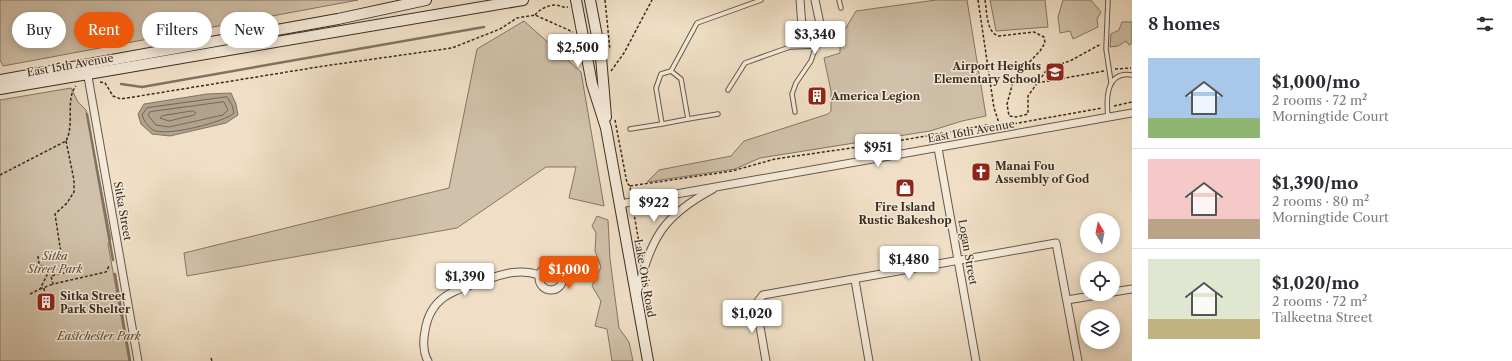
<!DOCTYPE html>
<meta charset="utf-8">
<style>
:root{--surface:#fff;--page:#f2f2f3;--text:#2b2b33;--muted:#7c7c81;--line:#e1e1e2;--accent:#ea580c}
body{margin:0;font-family:"Libre Caslon Text",serif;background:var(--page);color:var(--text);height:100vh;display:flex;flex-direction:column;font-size:15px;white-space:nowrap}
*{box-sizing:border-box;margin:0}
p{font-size:13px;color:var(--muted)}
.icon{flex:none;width:22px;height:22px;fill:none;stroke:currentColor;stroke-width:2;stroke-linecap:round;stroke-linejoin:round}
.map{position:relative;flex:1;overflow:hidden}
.side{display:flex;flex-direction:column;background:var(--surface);width:380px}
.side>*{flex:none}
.hud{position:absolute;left:12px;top:12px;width:380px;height:36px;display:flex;gap:8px}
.needle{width:26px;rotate:350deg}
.controls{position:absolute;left:1080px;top:213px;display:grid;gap:8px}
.controls a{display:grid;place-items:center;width:40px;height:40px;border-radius:50%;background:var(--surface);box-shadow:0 2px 10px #0003;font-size:20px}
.price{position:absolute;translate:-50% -34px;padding:0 9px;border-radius:4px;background:#fff;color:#222;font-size:13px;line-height:26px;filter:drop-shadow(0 1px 2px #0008)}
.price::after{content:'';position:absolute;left:50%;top:24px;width:12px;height:9px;margin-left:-6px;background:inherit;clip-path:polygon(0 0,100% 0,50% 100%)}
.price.active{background:var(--accent);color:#fff}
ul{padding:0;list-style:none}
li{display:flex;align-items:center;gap:12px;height:100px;padding:0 16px}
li+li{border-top:1px solid var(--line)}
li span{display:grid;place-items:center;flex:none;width:112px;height:80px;border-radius:0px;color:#555}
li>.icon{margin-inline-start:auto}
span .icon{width:48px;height:48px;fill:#fffc;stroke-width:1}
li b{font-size:17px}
h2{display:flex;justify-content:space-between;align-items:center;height:48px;padding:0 16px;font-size:17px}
.chip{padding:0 14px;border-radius:18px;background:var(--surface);box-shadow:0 2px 10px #0003;font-size:14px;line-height:36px}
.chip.active{background:var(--accent);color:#fff}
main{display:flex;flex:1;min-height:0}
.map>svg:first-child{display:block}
.green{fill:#d1c1aa;stroke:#847666}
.water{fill:#b1a28e;stroke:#817362}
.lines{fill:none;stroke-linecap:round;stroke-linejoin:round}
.shore{stroke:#746758;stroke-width:1}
.stream{stroke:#817362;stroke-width:2.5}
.service-casing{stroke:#66594a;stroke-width:5.5}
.minor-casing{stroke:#66594a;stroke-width:9}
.secondary-casing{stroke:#382c21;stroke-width:12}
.path{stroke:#382c21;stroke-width:1.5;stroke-dasharray:3 2;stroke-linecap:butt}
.service{stroke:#f5eada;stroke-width:3.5}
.minor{stroke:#f5eada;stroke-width:7}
.secondary{stroke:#f5eada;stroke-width:10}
.labels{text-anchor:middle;stroke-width:3;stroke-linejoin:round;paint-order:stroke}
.street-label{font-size:11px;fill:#382c21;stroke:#f5eada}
.poi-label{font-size:11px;font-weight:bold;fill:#382c21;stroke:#f5eada;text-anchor:start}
.park-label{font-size:11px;font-style:italic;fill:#574a3c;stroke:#f5eada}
</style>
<main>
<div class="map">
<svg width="1132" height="361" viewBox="0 0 1132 361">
<rect width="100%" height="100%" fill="#f0dfc6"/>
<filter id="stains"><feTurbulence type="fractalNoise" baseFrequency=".005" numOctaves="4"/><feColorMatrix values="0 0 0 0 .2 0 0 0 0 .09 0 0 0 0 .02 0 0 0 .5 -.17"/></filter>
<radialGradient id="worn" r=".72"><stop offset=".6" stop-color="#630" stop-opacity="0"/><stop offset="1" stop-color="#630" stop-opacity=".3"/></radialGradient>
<g class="green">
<polygon points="0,0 358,0 3,66 0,60"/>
<polygon points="936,0 967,0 986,116 962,121 930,131 760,158 735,169 647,182 659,170 731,156 744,141 828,114 831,111 831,91 824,58 840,53 840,38 856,11"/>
<polygon points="990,0 1045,0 1048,27 996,31"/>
<polygon points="1063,0 1091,0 1101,12 1097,19 1098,27 1073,39 1070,31 1060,33 1058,17"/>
<polygon points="524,21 581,72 604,206 569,198 576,167 546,167 457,228 187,276 184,253 449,188 477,49"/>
<polygon points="1122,22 1132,22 1132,43 1129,45 1126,41 1118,46 1110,47 1111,34 1119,30"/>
<polygon points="71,88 78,102 86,110 111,239 108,244 129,361 0,361 0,100"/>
<polygon points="597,216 608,220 610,259 619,328 629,342 633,361 612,361 607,329 595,326 601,301 592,286 601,267 595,251 596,233 592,226"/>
</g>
<polygon class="water" points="231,93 236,104 238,115 226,123 170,136 152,134 141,124 138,114 144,104 207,94"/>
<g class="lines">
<g class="shore">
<path d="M227,97l5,8 2,8c-9,9 -68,24 -81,17 -5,-3 -9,-9 -11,-15l5,-7z"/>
<polygon points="224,102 228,110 223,115 169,127 156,125 148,115 150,112"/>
<polygon points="193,111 196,113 194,115 169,121 160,118 162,116"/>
</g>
<g class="stream">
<polyline points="121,84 142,87 484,27"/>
<polyline points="87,114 113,260"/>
<polyline points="115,274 130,361"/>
</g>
<g class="service-casing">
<g id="service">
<polyline points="839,0 841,8"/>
<polyline points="1108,0 1106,49 1111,82"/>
<polyline points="671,71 681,79 688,119 662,124 656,88 661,74 671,71 697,23 761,0"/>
<polyline points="728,90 745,63 790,47 816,46 811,61 796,83 792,94 795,112"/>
<path d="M1108,117c-2,-19 -2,-46 24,-42"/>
<polyline points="688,119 718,114"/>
<polyline points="630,129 662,124"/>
</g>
</g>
<g class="minor-casing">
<g id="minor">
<path d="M800,0c2,17 -1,37 16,46l6,-13 -7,-33"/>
<polyline points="87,71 138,361"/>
<polyline points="938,148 976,361"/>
<polyline points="620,204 1132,113"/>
<circle cx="551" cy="278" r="12"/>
<polyline points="855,280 869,361"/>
<polyline points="1113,292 1132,289"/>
<path d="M637,293c15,-55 24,-76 76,-104"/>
<polyline points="1067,300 1103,294"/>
<path d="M428,361c-5,-8 -5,-21 -3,-30 5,-34 29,-41 58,-50 19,-7 37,-13 56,-6"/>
<polyline points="766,361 756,304 763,295 1056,243 1078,361"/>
</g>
</g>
<g class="secondary-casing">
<g id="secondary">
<polyline points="576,0 592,84 606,128 648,361"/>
<polyline points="590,0 601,57 606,117"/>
<polyline points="0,80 338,19 426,0"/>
<polyline points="0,89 523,0"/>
</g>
</g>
<g class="path">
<polyline points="605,0 610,50"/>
<polyline points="978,0 994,108 1000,126"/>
<path d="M985,0c2,11 1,33 14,36l35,-4 10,5 1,6 -5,8 -26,27 -7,26 2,12 7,1 12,-3v-18l20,-28 22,-7 31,-17"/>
<path d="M535,15c5,-6 13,-10 20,-10 5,0 8,3 13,2"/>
<polyline points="1115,69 1131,68"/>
<polyline points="611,71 624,53 652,0"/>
<polyline points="100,82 105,83 113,96 121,99 324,66 452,48 500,29 517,18 535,15 573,32"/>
<polyline points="1037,83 1104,71"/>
<polyline points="1114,106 1132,102"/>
<polyline points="615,120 627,183 630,186 631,194"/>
<polyline points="66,141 74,180 74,192 67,203 55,214 64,273 51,276 53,284 106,272 109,266"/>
<path d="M0,175l66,-34c9,-17 -1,-42 10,-55"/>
<polyline points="630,186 732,171 775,159 886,143 988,125 996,127 1102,108"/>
<polyline points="638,208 634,214 641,254"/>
<polyline points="38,256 39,264 45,268 51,276"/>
<polyline points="44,288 45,296"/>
<polyline points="40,289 53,284"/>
<polyline points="30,294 40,289 48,273"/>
<polyline points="211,358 212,361"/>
</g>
<use href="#service" class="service"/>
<use href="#minor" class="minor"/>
<use href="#secondary" class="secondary"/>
</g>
<defs>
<g id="school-square" transform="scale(1)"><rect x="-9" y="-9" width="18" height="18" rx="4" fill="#8f2418" stroke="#f5eada"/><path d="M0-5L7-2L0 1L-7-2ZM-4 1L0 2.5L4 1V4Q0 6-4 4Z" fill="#fff"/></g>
<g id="building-square" transform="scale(1)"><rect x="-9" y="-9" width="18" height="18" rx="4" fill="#8f2418" stroke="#f5eada"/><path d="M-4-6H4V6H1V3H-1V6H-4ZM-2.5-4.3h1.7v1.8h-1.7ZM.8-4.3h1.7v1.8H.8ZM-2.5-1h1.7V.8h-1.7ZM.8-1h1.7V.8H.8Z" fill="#fff"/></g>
<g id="church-square" transform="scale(1)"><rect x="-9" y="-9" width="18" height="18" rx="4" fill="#8f2418" stroke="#f5eada"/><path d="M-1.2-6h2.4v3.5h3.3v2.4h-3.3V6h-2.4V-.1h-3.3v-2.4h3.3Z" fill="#fff"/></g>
<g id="shop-square" transform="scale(1)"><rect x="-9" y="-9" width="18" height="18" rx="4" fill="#8f2418" stroke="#f5eada"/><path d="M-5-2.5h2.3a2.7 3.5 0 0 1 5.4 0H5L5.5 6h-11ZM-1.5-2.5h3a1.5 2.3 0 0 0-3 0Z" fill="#fff"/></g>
</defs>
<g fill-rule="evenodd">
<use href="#school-square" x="1055" y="72"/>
<use href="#building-square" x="817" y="96"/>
<use href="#church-square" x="981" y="172"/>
<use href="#shop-square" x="905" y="188"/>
<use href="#building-square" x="46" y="302"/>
</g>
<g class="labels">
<g class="street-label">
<text transform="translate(70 65) rotate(-10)" y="4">East 15th Avenue</text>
<text transform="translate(971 131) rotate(-10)" y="4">East 16th Avenue</text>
<text transform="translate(123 211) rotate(80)" y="4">Sitka Street</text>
<text transform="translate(968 252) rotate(80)" y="4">Logan Street</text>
<text transform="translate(645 278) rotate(80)" y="4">Lake Otis Road</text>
</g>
<g class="poi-label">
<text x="1041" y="70" text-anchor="end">Airport Heights<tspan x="1041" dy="13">Elementary School</tspan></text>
<text x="831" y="100">America Legion</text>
<text x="995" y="170">Manai Fou<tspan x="995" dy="13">Assembly of God</tspan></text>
<text x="905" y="211" text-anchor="middle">Fire Island<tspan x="905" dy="13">Rustic Bakeshop</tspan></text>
<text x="60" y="300">Sitka Street<tspan x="60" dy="13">Park Shelter</tspan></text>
</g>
<g class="park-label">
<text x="55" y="260">Sitka<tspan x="55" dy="13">Street Park</tspan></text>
<text x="99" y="340">Eastchester Park</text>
</g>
</g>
<rect width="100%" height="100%" filter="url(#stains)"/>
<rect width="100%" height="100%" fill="url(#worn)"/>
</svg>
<div class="controls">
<a><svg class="needle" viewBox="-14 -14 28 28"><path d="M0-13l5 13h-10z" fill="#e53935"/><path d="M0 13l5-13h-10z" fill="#7c7c81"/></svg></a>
<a><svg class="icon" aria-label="locate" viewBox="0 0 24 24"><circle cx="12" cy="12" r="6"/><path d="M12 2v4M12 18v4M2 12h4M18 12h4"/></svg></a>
<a><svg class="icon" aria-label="layers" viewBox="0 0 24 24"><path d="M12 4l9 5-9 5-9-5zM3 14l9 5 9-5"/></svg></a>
</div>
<b class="price" style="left:815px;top:55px">$3,340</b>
<b class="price" style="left:578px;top:68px">$2,500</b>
<b class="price" style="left:878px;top:168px">$951</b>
<b class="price" style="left:654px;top:223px">$922</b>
<b class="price" style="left:909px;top:280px">$1,480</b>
<b class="price active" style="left:569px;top:290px">$1,000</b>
<b class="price" style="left:465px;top:297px">$1,390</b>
<b class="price" style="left:752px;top:334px">$1,020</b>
<div class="hud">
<a class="chip">Buy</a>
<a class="chip active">Rent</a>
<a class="chip">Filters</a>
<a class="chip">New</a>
</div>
</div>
<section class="side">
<h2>8 homes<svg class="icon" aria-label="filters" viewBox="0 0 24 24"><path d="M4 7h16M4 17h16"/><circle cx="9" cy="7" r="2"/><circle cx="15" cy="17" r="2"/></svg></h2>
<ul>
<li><span style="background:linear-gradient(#a9c7e8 75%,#8fb573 0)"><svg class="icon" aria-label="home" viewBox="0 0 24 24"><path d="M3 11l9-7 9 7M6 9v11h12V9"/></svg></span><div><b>$1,000/mo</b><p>2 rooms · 72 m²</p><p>Morningtide Court</p></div></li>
<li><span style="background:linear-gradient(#f6c9c9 75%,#b9a48a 0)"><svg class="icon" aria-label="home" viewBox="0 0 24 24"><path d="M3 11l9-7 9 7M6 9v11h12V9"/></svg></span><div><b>$1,390/mo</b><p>2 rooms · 80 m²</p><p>Morningtide Court</p></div></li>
<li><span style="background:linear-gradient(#dfe7d0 75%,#c2b280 0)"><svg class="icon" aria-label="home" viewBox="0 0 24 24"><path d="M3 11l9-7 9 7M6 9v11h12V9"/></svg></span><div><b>$1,020/mo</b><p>2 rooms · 72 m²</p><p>Talkeetna Street</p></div></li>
</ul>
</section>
</main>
